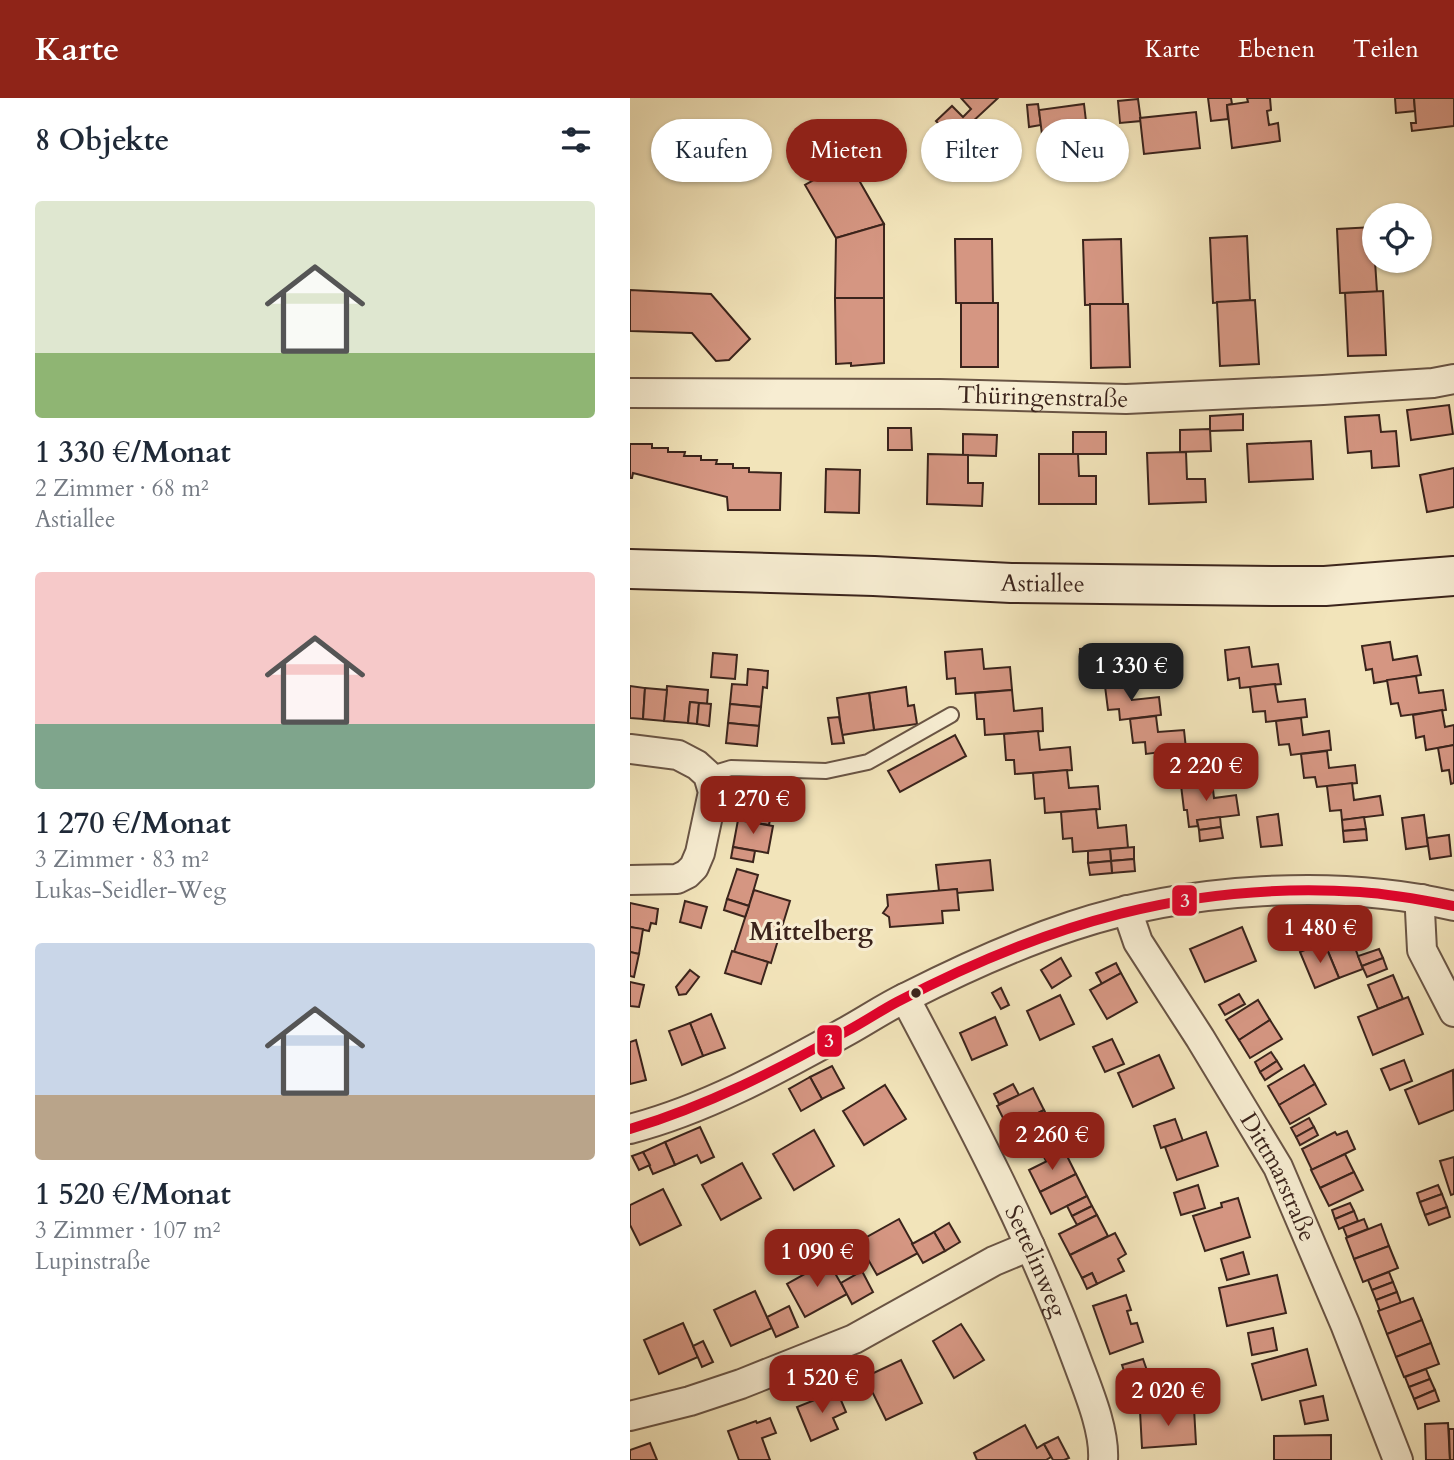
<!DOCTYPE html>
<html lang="de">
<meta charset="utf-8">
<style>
:root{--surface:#fff;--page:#f2f2f3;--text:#1f2937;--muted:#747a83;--accent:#8f2418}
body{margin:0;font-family:Cardo,serif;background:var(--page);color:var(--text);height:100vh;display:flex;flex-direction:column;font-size:26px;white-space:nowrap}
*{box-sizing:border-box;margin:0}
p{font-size:23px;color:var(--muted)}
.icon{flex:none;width:38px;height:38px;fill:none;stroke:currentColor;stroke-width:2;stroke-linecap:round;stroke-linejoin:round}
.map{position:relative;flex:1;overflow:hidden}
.drawer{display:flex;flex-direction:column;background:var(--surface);width:630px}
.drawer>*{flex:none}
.banner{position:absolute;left:21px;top:21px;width:665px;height:63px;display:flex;gap:14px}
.tools{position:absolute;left:732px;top:105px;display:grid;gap:14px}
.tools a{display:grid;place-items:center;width:70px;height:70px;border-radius:50%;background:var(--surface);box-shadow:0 2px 5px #0004;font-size:35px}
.price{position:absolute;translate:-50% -60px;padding:0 16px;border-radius:14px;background:var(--accent);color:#fff;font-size:23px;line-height:46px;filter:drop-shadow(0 2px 4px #0008)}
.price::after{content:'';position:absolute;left:50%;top:42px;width:21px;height:16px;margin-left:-10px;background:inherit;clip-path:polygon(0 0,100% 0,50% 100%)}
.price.on{background:#222;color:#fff}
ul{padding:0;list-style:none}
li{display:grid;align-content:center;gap:14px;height:371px;padding:0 35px}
li span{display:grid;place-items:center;height:217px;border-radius:7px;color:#555}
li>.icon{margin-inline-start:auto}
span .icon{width:126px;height:126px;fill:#fffc;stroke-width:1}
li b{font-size:30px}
h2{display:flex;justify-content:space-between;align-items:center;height:84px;padding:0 35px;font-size:30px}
.chip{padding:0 24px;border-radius:32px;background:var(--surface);box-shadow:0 2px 5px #0004;font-size:24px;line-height:63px}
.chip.on{background:var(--accent);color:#fff}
header{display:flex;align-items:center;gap:42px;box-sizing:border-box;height:98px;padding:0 35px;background:var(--accent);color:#fff}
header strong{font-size:33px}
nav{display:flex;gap:38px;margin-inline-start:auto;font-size:24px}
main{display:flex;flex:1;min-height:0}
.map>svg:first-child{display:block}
.building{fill:#d59682;stroke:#3b241c;stroke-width:2}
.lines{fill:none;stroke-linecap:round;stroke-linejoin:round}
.lane-casing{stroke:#695444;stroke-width:18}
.street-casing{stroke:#695444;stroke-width:32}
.secondary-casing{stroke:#3b241c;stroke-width:42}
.lane{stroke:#f7edd2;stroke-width:14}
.street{stroke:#f7edd2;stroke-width:28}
.secondary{stroke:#f7edd2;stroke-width:38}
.bus-1-casing{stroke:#f7edd2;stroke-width:16}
.bus-1{stroke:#e4002b;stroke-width:10}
.bus-dot{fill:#3b241c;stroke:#f7edd2;stroke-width:2.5}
.labels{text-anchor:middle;stroke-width:6;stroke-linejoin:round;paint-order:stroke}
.street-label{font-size:24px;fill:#3b241c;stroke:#f7edd2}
.neighbourhood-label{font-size:26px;font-weight:bold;fill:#3b241c;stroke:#f7edd2}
.line-badge{stroke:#f7edd2;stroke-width:2.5}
.badge-label{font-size:19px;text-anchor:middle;font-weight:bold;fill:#fff}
</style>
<header>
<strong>Karte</strong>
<nav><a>Karte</a><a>Ebenen</a><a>Teilen</a></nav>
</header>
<main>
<section class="drawer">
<h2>8 Objekte<svg class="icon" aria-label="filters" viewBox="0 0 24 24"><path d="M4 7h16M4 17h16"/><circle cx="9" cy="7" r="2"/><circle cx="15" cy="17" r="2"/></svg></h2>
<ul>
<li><span style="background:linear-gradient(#dfe7d0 70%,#8fb573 0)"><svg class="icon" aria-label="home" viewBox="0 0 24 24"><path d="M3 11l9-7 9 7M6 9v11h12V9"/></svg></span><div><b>1 330 €/Monat</b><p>2 Zimmer · 68 m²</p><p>Astiallee</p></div></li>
<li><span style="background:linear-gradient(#f6c9c9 70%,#7fa58c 0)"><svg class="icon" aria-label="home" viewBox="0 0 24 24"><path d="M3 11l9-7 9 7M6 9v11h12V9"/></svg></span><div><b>1 270 €/Monat</b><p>3 Zimmer · 83 m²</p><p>Lukas-Seidler-Weg</p></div></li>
<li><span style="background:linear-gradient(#c9d6e8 70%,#b9a48a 0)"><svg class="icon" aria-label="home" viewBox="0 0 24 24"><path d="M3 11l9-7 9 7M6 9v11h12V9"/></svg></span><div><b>1 520 €/Monat</b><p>3 Zimmer · 107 m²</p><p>Lupinstraße</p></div></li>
</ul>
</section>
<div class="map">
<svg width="824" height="1362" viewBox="0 0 824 1362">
<rect width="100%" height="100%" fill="#f2e4ba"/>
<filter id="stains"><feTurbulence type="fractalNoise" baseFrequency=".00286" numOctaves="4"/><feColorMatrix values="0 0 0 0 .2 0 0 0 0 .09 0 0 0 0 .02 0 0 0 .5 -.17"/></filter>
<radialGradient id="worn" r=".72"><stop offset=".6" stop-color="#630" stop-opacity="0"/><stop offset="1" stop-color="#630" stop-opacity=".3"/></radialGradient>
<g class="building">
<polygon points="331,0 368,0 340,26 365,53 348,68 306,23 322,8 333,19 341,11"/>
<polygon points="578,0 601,0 602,6 597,7 598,21 581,23"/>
<polygon points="617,0 640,0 641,12 637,13 639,27 648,25 650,43 602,50 597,7 618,4"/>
<polygon points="765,0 784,0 785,13 766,15"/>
<polygon points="784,0 824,0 824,28 782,33 781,25 786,25"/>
<polygon points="508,1 511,23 490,25 488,3"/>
<polygon points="408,6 411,27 399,29 397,7"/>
<polygon points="454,6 459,49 414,53 409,12"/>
<polygon points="566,14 570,50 514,56 510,20"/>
<polygon points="218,63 254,126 206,140 175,87"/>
<polygon points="254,126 254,200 205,200 206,140"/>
<polygon points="744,129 744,163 745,163 747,194 710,195 707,131"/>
<polygon points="617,138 620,202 583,205 580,140"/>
<polygon points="325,141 362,141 363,205 326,205"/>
<polygon points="491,141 493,206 455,207 453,142"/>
<polygon points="0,192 81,196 120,241 99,262 86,263 62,235 0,233"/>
<polygon points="753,193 756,257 718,258 715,195"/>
<polygon points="205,200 254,200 254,265 221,268 221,265 206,266"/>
<polygon points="625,202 629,266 590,268 587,204"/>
<rect x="331" y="205" width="37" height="64"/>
<polygon points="460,206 498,206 500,269 461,270"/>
<polygon points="819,307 823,336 781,342 777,312"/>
<polygon points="613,316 613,332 580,333 580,318"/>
<polygon points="749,317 751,334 766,333 769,368 742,370 741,353 718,355 715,319"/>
<polygon points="258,330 281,330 282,352 258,352"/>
<polygon points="580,331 581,353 550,354 550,332"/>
<rect x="443" y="334" width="33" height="22"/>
<polygon points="333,336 367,337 366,358 333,357"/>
<polygon points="681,343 683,381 619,384 617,346"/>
<polygon points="0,346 22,346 22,350 38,350 38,354 55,354 54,358 71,358 71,362 87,362 86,366 103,366 103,370 119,370 119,374 151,375 150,412 98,412 97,399 3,375 2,380 0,380"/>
<polygon points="556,354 557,381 575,381 576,404 519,406 517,355"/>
<polygon points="298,356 338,357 338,385 353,385 352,408 297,406"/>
<polygon points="409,356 448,356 449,378 466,378 466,406 409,406"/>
<polygon points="824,370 824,409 797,414 790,377"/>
<polygon points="196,371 230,372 229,415 195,414"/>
<polygon points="760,544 763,562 787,558 791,577 744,585 742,571 736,572 732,548"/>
<polygon points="475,549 477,566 504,563 506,585 466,589 464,578 453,580 450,551"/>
<polygon points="619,549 622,569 648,566 651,586 610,590 609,580 598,582 595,552"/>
<polygon points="352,551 354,571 380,569 382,592 326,596 325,580 317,581 315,554"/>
<polygon points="83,555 107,557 105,581 81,579"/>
<polygon points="118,571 138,573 137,590 133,589 131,609 100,606 102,586 117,587"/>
<polygon points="786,578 789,595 813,592 816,612 771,618 768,605 761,606 757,582"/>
<polygon points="500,585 502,602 529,599 531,617 490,622 489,611 478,612 475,588"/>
<polygon points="645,586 648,604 675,601 677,619 636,624 635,613 623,614 620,589"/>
<polygon points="0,588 15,590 13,621 0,620"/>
<polygon points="37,588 78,592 77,606 60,604 58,625 34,623"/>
<polygon points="276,589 278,608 284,607 287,626 244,632 239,595"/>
<polygon points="15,590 37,592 34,623 13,621"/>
<polygon points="382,592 384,613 412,610 413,633 355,637 354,621 347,621 345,595"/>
<polygon points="239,595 244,632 212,637 207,600"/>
<polygon points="60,604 69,605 67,626 58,625"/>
<polygon points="69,605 81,606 79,628 67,626"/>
<polygon points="100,606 131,609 129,628 98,625"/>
<polygon points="812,612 815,629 824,627 824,647 796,652 794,638 786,640 783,617"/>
<polygon points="526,618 528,634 554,632 556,651 516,656 515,644 503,645 500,621"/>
<polygon points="209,619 214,645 202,646 198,620"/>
<polygon points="671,620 673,637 699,633 701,652 661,657 659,646 649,647 646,623"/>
<polygon points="98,625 129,628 127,648 96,645"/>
<polygon points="408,633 410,652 440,649 442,672 385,676 384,662 376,662 374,636"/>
<polygon points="325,637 336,658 270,694 258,673"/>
<polygon points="824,647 824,685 821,686 819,672 812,673 808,650"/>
<polygon points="552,651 554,668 580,665 582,683 542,688 541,677 529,678 526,654"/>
<polygon points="697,653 699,670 725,667 727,685 687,689 685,679 674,680 671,656"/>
<polygon points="437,672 439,690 468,688 470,711 415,715 414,700 405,701 403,675"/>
<polygon points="116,683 146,688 144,700 114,694"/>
<polygon points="582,683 584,700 606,697 609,717 567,722 568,728 559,729 557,712 554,712 551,687"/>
<polygon points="722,685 724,702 750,698 753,717 712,722 711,712 700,713 697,688"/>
<polygon points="109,693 144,700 139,727 104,721"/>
<polygon points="466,711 468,730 496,727 498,750 443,754 442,740 433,741 431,714"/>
<polygon points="648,716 652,747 631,749 627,719"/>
<polygon points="794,717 798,748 776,751 772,720"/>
<polygon points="590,719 591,729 569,732 567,722"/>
<polygon points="734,719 736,731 713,733 712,722"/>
<polygon points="108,722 143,728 138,755 103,749"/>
<polygon points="591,729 593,740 570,743 569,732"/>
<polygon points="736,731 737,742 714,744 713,733"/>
<polygon points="819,737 821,758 800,761 797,740"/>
<polygon points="103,749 125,753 123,764 101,760"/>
<polygon points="504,749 504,761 481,763 480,751"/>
<polygon points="480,751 481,763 458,765 458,753"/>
<polygon points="504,761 505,773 482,775 481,763"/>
<polygon points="360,762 363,792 327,795 327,791 309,793 306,767"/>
<polygon points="481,763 482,775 460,777 458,765"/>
<polygon points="107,771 128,777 119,808 97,801"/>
<polygon points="327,791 329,812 312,813 313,825 260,829 259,819 253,815 258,808 257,797"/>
<polygon points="124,792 160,803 141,865 104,854"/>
<polygon points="97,801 119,808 115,819 94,812"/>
<polygon points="55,803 77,809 71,830 50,824"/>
<polygon points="0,805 28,811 26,826 21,825 19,833 0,829"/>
<polygon points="0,829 13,831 9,856 0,854"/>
<polygon points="612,829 626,863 575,884 560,851"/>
<polygon points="719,834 733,871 709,880 694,844"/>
<polygon points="694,844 709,880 685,890 670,854"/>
<polygon points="749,851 753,860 732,868 728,858"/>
<polygon points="102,853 138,864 131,886 95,875"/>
<polygon points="0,854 9,856 4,879 0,878"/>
<polygon points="431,860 441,878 422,890 411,872"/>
<polygon points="753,860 757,871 737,879 732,868"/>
<polygon points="486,865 491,875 472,886 466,875"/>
<polygon points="60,872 69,879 56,896 49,897 46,889"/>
<polygon points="491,875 507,904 477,921 460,892"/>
<polygon points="763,877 773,901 748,911 738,887"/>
<polygon points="0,884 14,887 9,909 0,908"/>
<polygon points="371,890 379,907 371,911 362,895"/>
<polygon points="609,896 615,906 595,917 589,907"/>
<polygon points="430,897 444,926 410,942 397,913"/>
<polygon points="778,899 793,936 743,957 728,919"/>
<polygon points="628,902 640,922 609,942 596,922"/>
<polygon points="81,916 95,950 73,958 60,925"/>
<polygon points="365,919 377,947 342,962 330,935"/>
<polygon points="640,922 652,941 620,960 609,942"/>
<polygon points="60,925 73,958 52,967 39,933"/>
<polygon points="482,941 494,966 475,974 463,949"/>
<polygon points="6,942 16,982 0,986 0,944"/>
<polygon points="641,954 647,963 630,974 625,964"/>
<polygon points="529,957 544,990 503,1009 488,975"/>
<polygon points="774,962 782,983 760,992 751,971"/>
<polygon points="647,963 652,971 635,982 630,974"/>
<polygon points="674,967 685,986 649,1007 638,988"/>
<polygon points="202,968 214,990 192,1001 180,979"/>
<polygon points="823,972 824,1012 789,1026 775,992"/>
<polygon points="180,979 192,1001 171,1013 159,991"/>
<polygon points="383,986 389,997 369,1006 364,996"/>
<polygon points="685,986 696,1006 660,1026 649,1007"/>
<polygon points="255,987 276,1021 234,1047 213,1013"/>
<polygon points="403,990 414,1012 378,1030 367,1008"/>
<polygon points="414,1012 425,1034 389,1052 378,1030"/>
<polygon points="679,1020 684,1029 666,1039 661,1030"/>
<polygon points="545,1021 553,1043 531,1050 524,1028"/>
<polygon points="70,1029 84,1059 71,1065 67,1057 45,1067 35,1044"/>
<polygon points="684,1029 688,1037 670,1047 666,1039"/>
<polygon points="184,1032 204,1068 164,1092 143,1056"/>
<polygon points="717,1033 725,1051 682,1072 672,1051 705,1034 707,1037"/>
<polygon points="425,1034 430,1043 411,1053 406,1044"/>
<polygon points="576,1034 588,1068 547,1082 535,1049"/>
<polygon points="430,1043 435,1054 416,1063 411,1053"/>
<polygon points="35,1044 45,1067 23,1076 13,1054"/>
<polygon points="13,1054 20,1067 9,1072 2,1058"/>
<polygon points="435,1054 446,1076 410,1094 399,1072"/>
<polygon points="715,1056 724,1074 690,1090 681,1072"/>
<polygon points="824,1059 824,1096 821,1097 810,1063"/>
<polygon points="112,1065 131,1100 91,1122 72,1087"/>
<polygon points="724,1074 733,1092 699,1108 690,1090"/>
<polygon points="446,1076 457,1098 421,1116 410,1094"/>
<polygon points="568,1087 575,1110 551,1117 544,1095"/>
<polygon points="808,1087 812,1096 790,1104 787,1095"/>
<polygon points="33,1091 51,1127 10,1147 0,1127 0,1107"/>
<polygon points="812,1096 817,1109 795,1117 790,1104"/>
<polygon points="457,1098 462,1108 442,1118 437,1108"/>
<polygon points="608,1100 620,1139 575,1153 563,1118 592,1109 591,1105"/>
<polygon points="720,1105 724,1113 705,1121 702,1112"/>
<polygon points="462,1108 467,1117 447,1127 442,1118"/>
<polygon points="817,1109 820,1119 799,1127 795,1117"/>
<polygon points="724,1113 728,1123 709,1131 705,1121"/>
<polygon points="467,1117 478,1138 440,1157 429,1136"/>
<polygon points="269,1121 288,1155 247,1177 228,1144"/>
<polygon points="734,1121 738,1131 717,1139 713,1129"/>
<polygon points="319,1125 330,1144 315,1153 304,1134"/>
<polygon points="751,1126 759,1148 724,1161 716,1140"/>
<polygon points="304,1134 315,1153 293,1165 282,1146"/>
<polygon points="485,1135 496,1156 488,1161 494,1173 467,1186 462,1175 452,1180 440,1157"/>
<polygon points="759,1148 768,1170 733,1184 724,1161"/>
<polygon points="613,1154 619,1176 597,1182 591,1161"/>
<polygon points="198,1163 217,1196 175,1219 157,1186"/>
<polygon points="232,1173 243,1194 222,1206 211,1185"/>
<polygon points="759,1174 763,1184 742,1192 738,1182"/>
<polygon points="462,1175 467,1186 457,1191 452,1180"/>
<polygon points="647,1177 656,1215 597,1228 589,1190"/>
<polygon points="763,1184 767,1194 746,1202 742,1192"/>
<polygon points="125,1193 142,1230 101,1248 84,1212"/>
<polygon points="767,1194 771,1205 750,1213 746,1202"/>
<polygon points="496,1197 501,1212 497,1213 501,1226 507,1225 513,1244 480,1256 463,1208"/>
<polygon points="783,1200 792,1222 757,1236 748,1213"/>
<polygon points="159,1208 168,1229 146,1239 137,1219"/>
<polygon points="792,1222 801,1245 766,1259 757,1236"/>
<polygon points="53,1225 68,1259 29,1276 14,1242"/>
<polygon points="331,1226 354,1262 324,1280 303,1243"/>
<polygon points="643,1230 647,1252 622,1257 618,1235"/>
<polygon points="73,1243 83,1264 72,1269 63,1248"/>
<polygon points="801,1245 809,1266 774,1279 766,1259"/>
<polygon points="677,1251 686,1287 632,1302 622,1266"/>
<polygon points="513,1261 521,1284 500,1291 492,1267"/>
<polygon points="271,1262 292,1305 256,1322 235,1279"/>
<polygon points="796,1271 800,1281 779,1289 775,1279"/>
<polygon points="800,1281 805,1292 784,1301 779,1289"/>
<polygon points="521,1284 529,1312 507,1313 500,1291"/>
<polygon points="805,1292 809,1303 788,1311 784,1301"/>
<polygon points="207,1293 216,1314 203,1320 208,1331 181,1343 167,1309"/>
<polygon points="693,1298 698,1322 675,1326 670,1303"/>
<polygon points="564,1310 566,1346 512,1350 510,1313"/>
<polygon points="140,1320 146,1335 132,1340 140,1362 109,1362 98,1333 126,1323 127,1325"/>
<polygon points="818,1325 820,1362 796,1362 795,1326"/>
<polygon points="395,1327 407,1350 414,1346 421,1359 416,1362 347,1362 344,1355"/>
<polygon points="819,1331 824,1331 824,1362 820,1362"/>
<polygon points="701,1337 701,1362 644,1362 644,1338"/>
<polygon points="428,1339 439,1360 434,1362 423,1362 414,1346"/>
<polygon points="20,1345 27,1362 0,1362 0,1352"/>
</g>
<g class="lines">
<g class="lane-casing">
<polyline id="lane" points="78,677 101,670 196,673 238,664 321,617"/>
</g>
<g class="street-casing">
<g id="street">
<path id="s1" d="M0,295l310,1 186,5 197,-9 110,-7 21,-4"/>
<polyline points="0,651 48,657 67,667 78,677 83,694 70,755 64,769 57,776 47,781 0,782"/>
<polyline points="792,801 790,813 792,852 824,914"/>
<path id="s2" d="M497,812l11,32 62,96 78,129 67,157 53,136"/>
<path id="s3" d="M275,900c62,117 125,235 171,360 11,30 29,71 27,102"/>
<path d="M0,1031c77,-20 148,-60 217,-98 20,-11 39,-24 60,-34 53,-27 108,-52 165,-71 114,-38 265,-48 382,-20"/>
<polyline points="0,1318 60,1303 111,1286 224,1241 364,1163 400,1148"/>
</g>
</g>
<g class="secondary-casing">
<g id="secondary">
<path id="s4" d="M0,471l244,7 137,7 270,3h44l129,-10"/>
</g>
</g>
<use href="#lane" class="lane"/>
<use href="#street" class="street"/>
<use href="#secondary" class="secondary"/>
<g class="bus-1-casing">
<path id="bus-1" d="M0,1031c77,-23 147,-59 217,-98 17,-9 33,-20 50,-29 149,-78 293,-121 463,-110 32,2 63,8 94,14"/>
</g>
<use href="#bus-1" class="bus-1"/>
</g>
<circle class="bus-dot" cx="286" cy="895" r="6"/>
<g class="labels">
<g class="street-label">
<text dy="8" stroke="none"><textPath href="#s1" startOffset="413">Thüringenstraße</textPath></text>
<text dy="8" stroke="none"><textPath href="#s4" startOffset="413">Astiallee</textPath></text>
<text dy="8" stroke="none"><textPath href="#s2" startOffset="308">Dittmarstraße</textPath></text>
<text dy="8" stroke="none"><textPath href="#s3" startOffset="294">Settelinweg</textPath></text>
</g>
<g class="neighbourhood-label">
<text x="181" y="842">Mittelberg</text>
</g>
</g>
<g class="line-badge">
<rect x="541" y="786" width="27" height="33" rx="7" fill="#e4002b"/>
<rect x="186" y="926" width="27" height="34" rx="7" fill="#e4002b"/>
</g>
<g class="badge-label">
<text x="555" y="809">3</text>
<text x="199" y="949">3</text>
</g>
<rect width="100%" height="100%" filter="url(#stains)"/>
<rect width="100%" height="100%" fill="url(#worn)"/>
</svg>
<div class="tools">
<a><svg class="icon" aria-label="locate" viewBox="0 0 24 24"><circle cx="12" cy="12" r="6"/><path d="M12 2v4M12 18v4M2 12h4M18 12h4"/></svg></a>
</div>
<b class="price on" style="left:501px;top:605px">1 330 €</b>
<b class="price" style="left:576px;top:705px">2 220 €</b>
<b class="price" style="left:123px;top:738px">1 270 €</b>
<b class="price" style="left:690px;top:867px">1 480 €</b>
<b class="price" style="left:422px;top:1074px">2 260 €</b>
<b class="price" style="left:187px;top:1191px">1 090 €</b>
<b class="price" style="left:192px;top:1317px">1 520 €</b>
<b class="price" style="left:538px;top:1330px">2 020 €</b>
<div class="banner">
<a class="chip">Kaufen</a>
<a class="chip on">Mieten</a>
<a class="chip">Filter</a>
<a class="chip">Neu</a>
</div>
</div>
</main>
